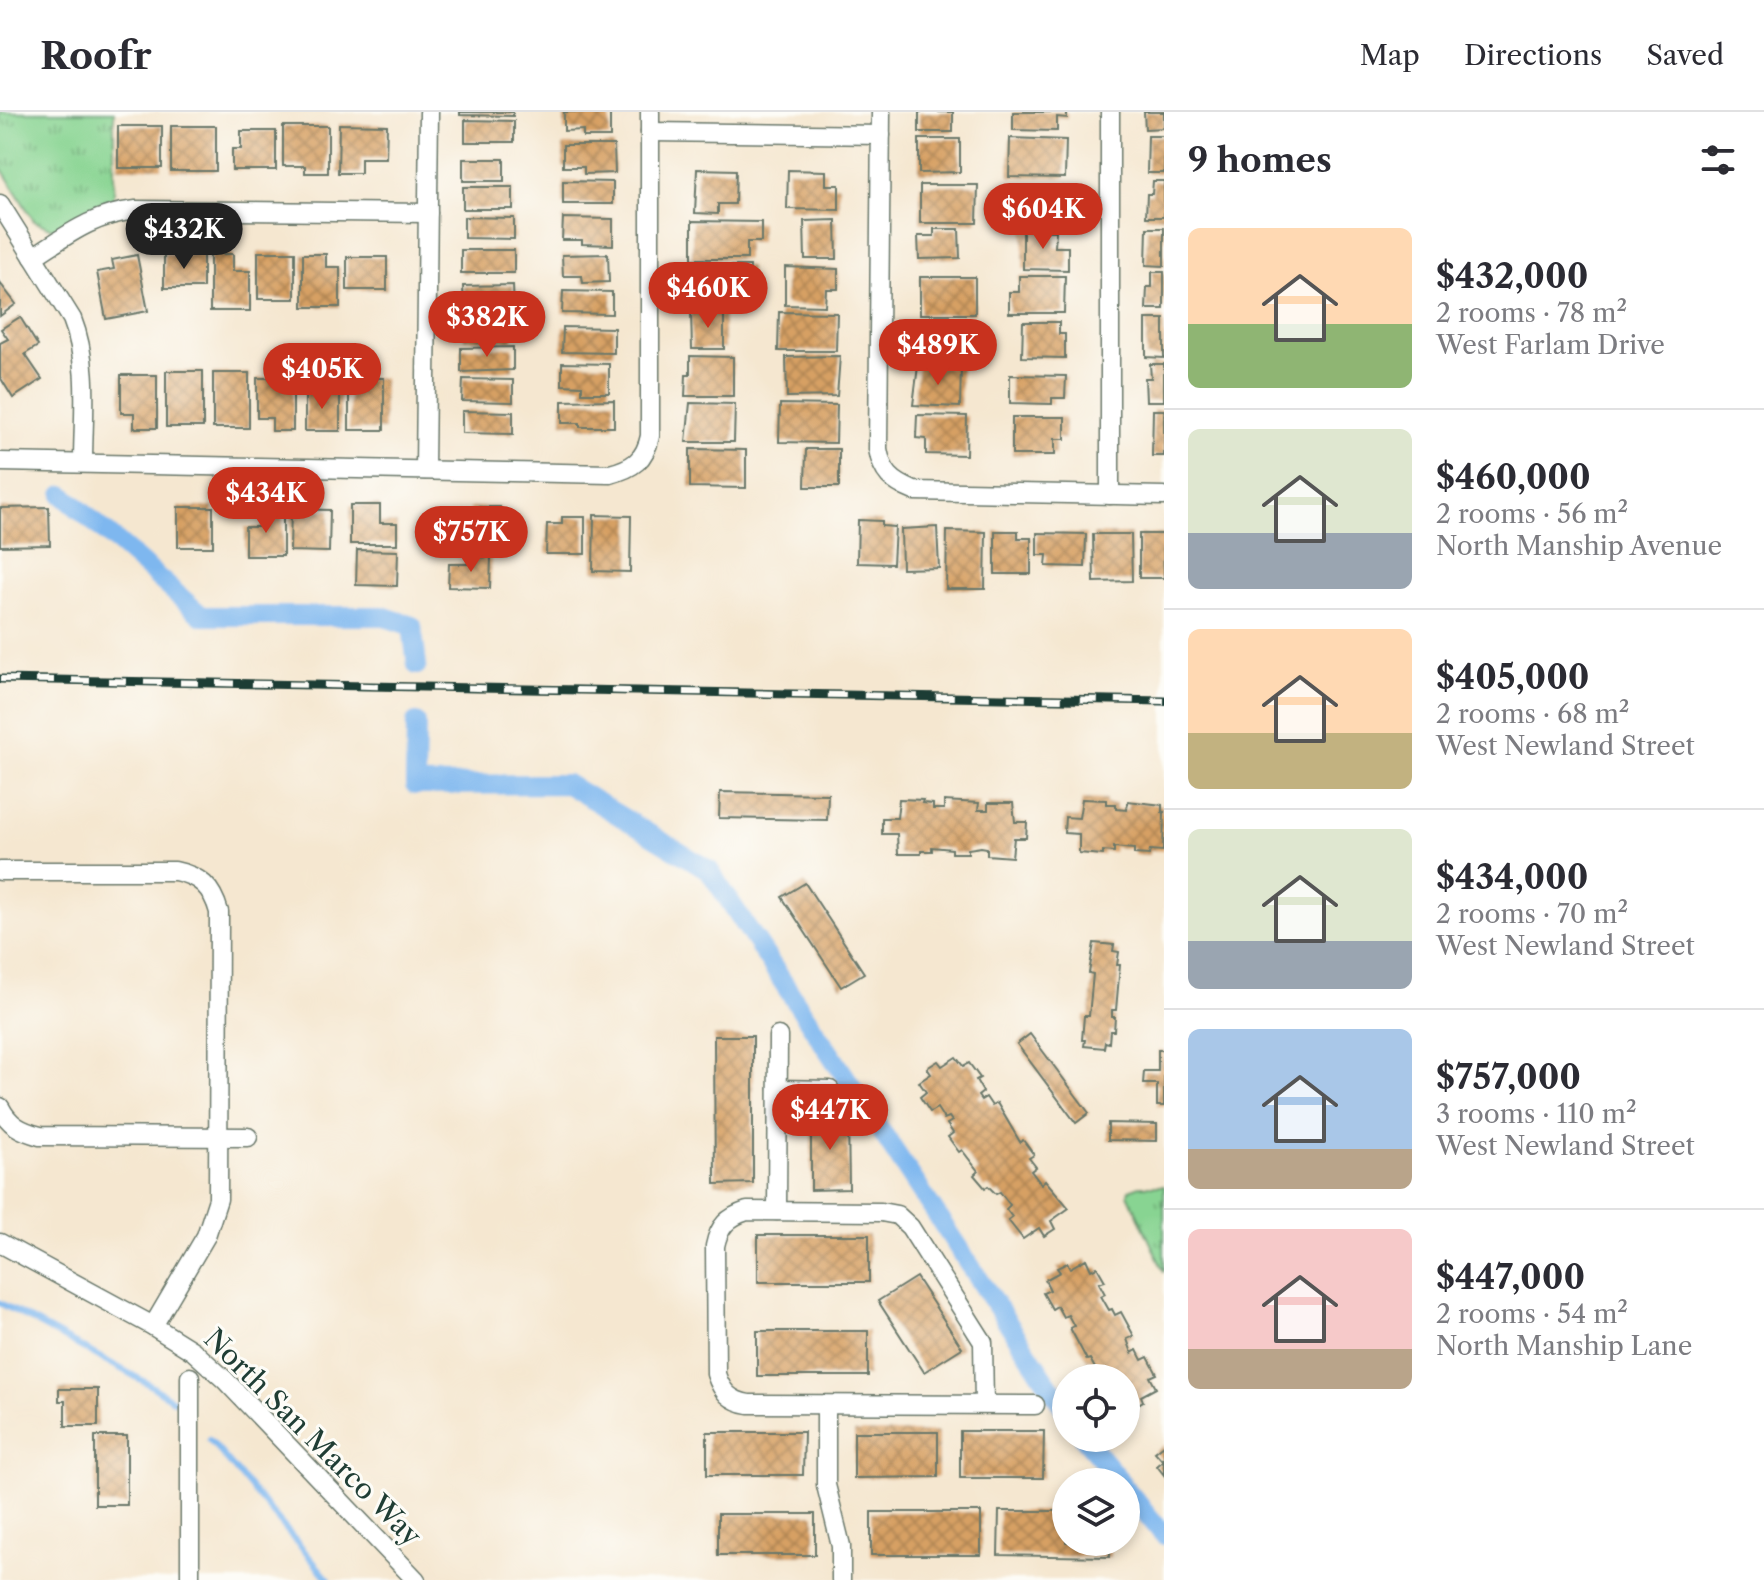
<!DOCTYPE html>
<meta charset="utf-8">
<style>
:root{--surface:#fff;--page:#f7f7f7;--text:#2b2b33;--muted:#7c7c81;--line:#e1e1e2;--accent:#c8321e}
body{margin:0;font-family:"Libre Caslon Text",serif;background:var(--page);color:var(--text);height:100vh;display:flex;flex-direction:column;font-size:30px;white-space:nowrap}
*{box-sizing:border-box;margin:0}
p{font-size:26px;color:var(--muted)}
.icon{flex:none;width:44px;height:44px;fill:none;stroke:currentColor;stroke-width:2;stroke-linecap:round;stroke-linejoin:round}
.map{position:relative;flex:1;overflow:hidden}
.panel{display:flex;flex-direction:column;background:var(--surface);width:600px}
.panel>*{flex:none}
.buttons{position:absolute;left:1052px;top:1252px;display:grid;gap:16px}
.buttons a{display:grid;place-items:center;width:88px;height:88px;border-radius:50%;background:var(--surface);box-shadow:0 4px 12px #0003;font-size:40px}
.price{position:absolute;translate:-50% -68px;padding:0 18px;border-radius:28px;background:var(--accent);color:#fff;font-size:26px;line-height:52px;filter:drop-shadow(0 2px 4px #0008)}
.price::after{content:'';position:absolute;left:50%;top:48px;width:24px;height:18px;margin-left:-12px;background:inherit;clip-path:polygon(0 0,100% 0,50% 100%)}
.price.current{background:#222;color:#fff}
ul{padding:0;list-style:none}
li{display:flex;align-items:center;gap:24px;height:200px;padding:0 24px}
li+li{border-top:2px solid var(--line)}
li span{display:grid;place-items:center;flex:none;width:224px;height:160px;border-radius:12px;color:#555}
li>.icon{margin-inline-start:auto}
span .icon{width:96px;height:96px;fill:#fffc;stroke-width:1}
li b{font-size:34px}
h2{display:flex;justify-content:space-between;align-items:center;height:96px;padding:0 24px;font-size:34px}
header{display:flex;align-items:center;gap:48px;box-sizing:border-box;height:112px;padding:0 40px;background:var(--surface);border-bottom:2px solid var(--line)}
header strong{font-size:38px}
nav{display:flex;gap:44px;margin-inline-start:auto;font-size:28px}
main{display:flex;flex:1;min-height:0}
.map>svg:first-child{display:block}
.grass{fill:url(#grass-tufts);stroke:#548863;stroke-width:2}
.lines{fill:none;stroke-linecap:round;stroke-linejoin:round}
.stream{stroke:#7eb7ef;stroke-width:6}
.canal{stroke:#7eb7ef;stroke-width:20}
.building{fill:url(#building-cross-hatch)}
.minor-casing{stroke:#6a786b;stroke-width:21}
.minor{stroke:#fff;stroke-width:18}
.rail-casing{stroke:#1f3d34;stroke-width:9}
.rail{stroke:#fdfcf7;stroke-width:6;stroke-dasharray:18;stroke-linecap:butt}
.labels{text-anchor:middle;stroke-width:6;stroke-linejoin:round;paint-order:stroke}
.street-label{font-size:28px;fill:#1f3d34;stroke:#fdfcf7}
</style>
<header>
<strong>Roofr</strong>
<nav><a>Map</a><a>Directions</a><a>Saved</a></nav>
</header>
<main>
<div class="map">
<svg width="1164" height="1468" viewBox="0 0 1164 1468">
<defs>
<pattern id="grass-tufts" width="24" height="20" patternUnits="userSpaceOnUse" patternTransform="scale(2)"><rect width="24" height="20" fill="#88d492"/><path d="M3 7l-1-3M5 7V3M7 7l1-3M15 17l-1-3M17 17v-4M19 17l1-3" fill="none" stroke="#6fad78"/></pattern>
<pattern id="building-cross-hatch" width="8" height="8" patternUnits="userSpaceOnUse" patternTransform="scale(2)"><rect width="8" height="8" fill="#d7a064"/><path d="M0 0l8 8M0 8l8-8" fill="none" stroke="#ae8453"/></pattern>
</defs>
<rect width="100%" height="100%" fill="#fdfcf7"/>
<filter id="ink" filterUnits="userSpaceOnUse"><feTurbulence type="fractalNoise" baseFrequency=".0125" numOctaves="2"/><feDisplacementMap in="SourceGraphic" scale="16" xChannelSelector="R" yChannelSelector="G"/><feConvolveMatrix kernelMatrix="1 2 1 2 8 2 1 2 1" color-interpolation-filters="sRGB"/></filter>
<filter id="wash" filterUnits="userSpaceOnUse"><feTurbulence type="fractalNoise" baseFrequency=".006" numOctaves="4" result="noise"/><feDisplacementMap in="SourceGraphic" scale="32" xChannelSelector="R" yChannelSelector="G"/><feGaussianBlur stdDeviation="1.8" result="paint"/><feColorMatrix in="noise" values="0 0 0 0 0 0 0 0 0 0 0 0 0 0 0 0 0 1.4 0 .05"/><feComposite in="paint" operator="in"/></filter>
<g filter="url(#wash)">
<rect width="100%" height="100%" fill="#f5e7d0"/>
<g class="grass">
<polygon points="0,0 114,0 114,89 52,117 34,109 0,54"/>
<polygon points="1140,1074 1164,1074 1164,1160 1128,1082 1129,1078"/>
</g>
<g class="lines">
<g class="stream">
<polyline points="0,1191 147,1271 174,1289"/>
<polyline points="209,1327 329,1468"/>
</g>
<g class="canal">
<polyline points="63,383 202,504 382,504 412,514 417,553"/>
<polyline points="416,611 415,673 567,672 709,758 1066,1299"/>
<polyline points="1084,1326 1121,1370"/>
<polyline points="1126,1377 1164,1423"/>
</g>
</g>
<g id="blocks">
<g class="building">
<polygon points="460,0 513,0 513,4 460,3"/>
<polygon points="564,0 610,0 610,25 583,25 583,18 564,19"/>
<rect x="919" y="0" width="34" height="20"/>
<polygon points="1013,0 1067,0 1067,6 1057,5 1057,19 1013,18"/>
<polygon points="1144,0 1164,0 1164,16 1145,17"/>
<polygon points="465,8 514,9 514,30 465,30"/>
<polygon points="339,12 387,13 386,46 361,46 361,61 338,61"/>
<rect x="118" y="14" width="44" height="42"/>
<rect x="171" y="14" width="45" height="45"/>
<polygon points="283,14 328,14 328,61 305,61 305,54 283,54"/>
<polygon points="241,19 276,19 276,58 232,58 232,37 241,37"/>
<polygon points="1148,24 1164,24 1164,61 1147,61"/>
<polygon points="1010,26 1066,28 1065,66 1009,65"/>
<polygon points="919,27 960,27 960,60 919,61"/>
<polygon points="563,33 614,33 615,61 584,62 584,55 563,55"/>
<rect x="463" y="47" width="41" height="22"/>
<polygon points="697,57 736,58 735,92 718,92 718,102 695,101"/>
<polygon points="788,58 826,59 826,73 839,73 839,98 787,97"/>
<polygon points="563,69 613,70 613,92 563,92"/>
<polygon points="1153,69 1164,69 1164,105 1146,105 1147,82 1152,82"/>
<polygon points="920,73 978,73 977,111 920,111"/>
<polygon points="1012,74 1067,75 1066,97 1061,97 1060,113 1003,112 1004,91 1012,91"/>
<rect x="463" y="75" width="50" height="22"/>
<polygon points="464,105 514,106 514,127 464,126"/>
<polygon points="563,106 613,107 613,133 582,132 582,128 562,128"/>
<polygon points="836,108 837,147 805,147 804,109"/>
<polygon points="692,109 761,110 761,130 747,130 747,147 692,147"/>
<polygon points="1147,116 1164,116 1164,154 1146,153"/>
<polygon points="934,117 959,117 960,146 919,147 918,124 934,124"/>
<polygon points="1023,118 1056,119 1055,135 1068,135 1068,158 1023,157"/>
<rect x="461" y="138" width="53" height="23"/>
<rect x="258" y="140" width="37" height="47"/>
<rect x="164" y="142" width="39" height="34"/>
<polygon points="210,142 233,142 233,159 250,159 250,199 210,199"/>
<polygon points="303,142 326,142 326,155 340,155 340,195 303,195"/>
<polygon points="608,142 609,170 583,171 582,164 563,164 562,143"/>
<polygon points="137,143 148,199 106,207 97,160 114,157 112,148"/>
<rect x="347" y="145" width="40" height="33"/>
<polygon points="691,154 750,154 749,193 691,192"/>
<polygon points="785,155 838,157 838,177 826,177 825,194 785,193"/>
<polygon points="1152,160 1164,160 1164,197 1146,197 1147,175 1152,175"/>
<polygon points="1019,164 1065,164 1064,201 1009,201 1009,180 1019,180"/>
<rect x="920" y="165" width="55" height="37"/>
<polygon points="0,171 16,192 0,204"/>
<polygon points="513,173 514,197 464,198 463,174"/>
<polygon points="563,179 612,180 612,202 562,201"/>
<polygon points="691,199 724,199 724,237 692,237"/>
<polygon points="779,200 837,201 836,239 778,239"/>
<polygon points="20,205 38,234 25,242 42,267 13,286 0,265 0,231 8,227 1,217"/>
<polygon points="464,205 514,207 513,229 464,227"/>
<polygon points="1146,207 1164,207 1164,246 1146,245"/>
<polygon points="918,209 952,209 951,248 917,247"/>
<polygon points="1023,210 1059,210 1059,222 1065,222 1065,246 1022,245"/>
<polygon points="563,215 614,216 614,241 562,240"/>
<polygon points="513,235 513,258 461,260 461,236"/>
<polygon points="690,244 733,245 733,284 685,284 686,263 690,263"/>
<polygon points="840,244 837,284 787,285 786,245"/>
<polygon points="562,251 609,252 609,281 582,281 582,274 562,273"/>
<polygon points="1150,252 1164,252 1164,289 1146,289 1145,266 1151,266"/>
<polygon points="918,254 961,255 960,295 913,293"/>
<rect x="166" y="259" width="37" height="56"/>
<rect x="213" y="261" width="36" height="55"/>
<polygon points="121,263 157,263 157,316 134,316 134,301 121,301"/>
<polygon points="1010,263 1066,264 1065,286 1052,286 1052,292 1010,291"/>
<polygon points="257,266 293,266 293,319 272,319 272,306 257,306"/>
<rect x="349" y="266" width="35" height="52"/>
<polygon points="463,267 513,268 513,290 462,289"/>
<rect x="305" y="279" width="35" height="40"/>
<polygon points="614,288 614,315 580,315 580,311 562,311 562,289"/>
<polygon points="690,291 735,292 734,330 686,330"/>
<polygon points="780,292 837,293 836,331 779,330"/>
<polygon points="1153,298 1164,298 1164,344 1152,344"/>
<polygon points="462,299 513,300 513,322 462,321"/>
<polygon points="917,303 967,304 966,343 926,342 926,327 916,326"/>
<polygon points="1012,305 1065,305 1065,327 1055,327 1055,343 1012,343"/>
<polygon points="690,337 746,338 746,376 690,375"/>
<polygon points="806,337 839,337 839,375 805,375"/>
<polygon points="350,393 380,393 380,411 397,411 397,432 350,432"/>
<polygon points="49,395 50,433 0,434 0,396"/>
<rect x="178" y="395" width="35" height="40"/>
<polygon points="470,395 500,395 500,432 452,432 452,412 470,412"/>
<polygon points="262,397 283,397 283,444 245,444 245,415 262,415"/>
<polygon points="291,397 330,398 329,440 290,439"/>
<polygon points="594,403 631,404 630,460 593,459"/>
<polygon points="562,405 585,405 585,442 546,442 547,412 562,412"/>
<polygon points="858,408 882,409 882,414 895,415 893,452 857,451"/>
<polygon points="937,415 939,456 902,457 901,417"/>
<polygon points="947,419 986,420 985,477 946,477"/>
<polygon points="995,419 1018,419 1018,426 1031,426 1031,462 995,462"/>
<polygon points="1037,421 1086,422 1085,455 1046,454 1047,443 1037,443"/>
<polygon points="1093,422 1131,422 1132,469 1094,470"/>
<polygon points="1139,422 1163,422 1164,466 1139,466"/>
<polygon points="357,438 398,439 397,474 356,473"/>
<polygon points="468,445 491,445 490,476 448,475 449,452 468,452"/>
<polygon points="720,680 828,682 827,708 719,706"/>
<polygon points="899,687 923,688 922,691 933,692 933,697 944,697 944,689 979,691 978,698 988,698 988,691 1013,691 1015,710 1027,710 1026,726 1014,726 1012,745 987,743 987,736 981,735 968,737 968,741 952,741 952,737 932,735 932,739 921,739 921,742 898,742 897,722 882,722 882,706 897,706"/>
<polygon points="1082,687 1106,688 1106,692 1116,692 1116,697 1127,698 1128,689 1162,693 1162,700 1164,700 1163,739 1150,738 1149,743 1134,742 1134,737 1114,735 1114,740 1103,739 1103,743 1079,741 1079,722 1064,721 1065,705 1079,706"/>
<polygon points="805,771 864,861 841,875 782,785"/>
<polygon points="1094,831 1114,833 1113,839 1119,840 1117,853 1120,853 1116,898 1112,898 1112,905 1115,905 1114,919 1110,919 1109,931 1105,930 1104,936 1084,934 1085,928 1082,928 1084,904 1089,904 1093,862 1089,861"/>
<polygon points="1030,922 1089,1001 1076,1011 1017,932"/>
<polygon points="714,924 753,924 753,1071 715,1072"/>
<polygon points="1158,938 1164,938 1164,994 1157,994 1157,972 1143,972 1144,959 1158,959"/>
<polygon points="956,945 963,954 969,951 980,966 976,968 983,980 978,984 981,988 986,985 992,994 997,991 1020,1030 1023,1028 1034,1043 1029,1046 1036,1055 1031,1059 1041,1072 1045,1068 1069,1096 1051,1109 1055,1117 1044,1124 1039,1116 1023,1127 1008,1108 1012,1105 1006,1097 1010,1093 1000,1080 996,1082 988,1074 985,1076 974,1063 978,1059 962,1038 959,1040 948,1025 953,1021 947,1012 952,1009 949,1005 944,1007 937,996 930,1000 920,985 926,980 919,970 931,962 927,956 938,949 942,954"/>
<polygon points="811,1002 848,1002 849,1077 811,1078"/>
<polygon points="1108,1011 1157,1012 1157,1029 1108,1028"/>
<rect x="758" y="1123" width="111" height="47"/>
<polygon points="1086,1147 1091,1158 1097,1155 1105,1169 1099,1171 1105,1182 1101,1184 1109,1198 1112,1197 1115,1203 1121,1200 1134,1224 1127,1227 1132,1241 1137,1238 1142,1248 1148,1245 1157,1262 1150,1265 1156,1276 1141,1284 1143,1289 1130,1297 1126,1289 1126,1266 1096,1266 1094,1262 1097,1260 1090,1247 1087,1248 1070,1216 1074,1214 1068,1203 1063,1205 1057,1194 1052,1197 1043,1181 1050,1178 1045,1168 1060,1160 1057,1156 1067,1151 1070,1156"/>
<polygon points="916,1165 962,1236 924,1260 878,1189"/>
<rect x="757" y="1219" width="111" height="45"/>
<polygon points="59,1277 98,1277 98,1314 65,1314 65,1289 59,1289"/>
<polygon points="960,1319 1044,1319 1043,1366 960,1366"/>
<polygon points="707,1320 804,1320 803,1363 707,1363"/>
<polygon points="854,1320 938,1320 938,1365 854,1366"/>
<rect x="95" y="1324" width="32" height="69"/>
<polygon points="1164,1333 1164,1363 1157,1354 1163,1349 1155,1340"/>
<polygon points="999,1399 1066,1399 1066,1430 1110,1430 1110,1445 998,1443"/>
<rect x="871" y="1400" width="110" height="43"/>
<rect x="718" y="1402" width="97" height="41"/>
</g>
</g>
</g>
<g filter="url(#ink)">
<use href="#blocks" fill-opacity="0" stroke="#6a786b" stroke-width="2"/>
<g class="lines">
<g class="minor-casing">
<g id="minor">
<path d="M881,0l-3,337c4,24 14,33 36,42l250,5"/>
<polyline points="650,20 881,23"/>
<path d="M0,92l72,115c18,45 11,96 11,144"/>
<path d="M33,145c36,-23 59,-42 103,-47l292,3"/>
<path d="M0,350l610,12c23,-6 35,-14 40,-38v-324"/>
<polyline points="425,358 429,0"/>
<polyline points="1110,383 1110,0"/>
<path d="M0,759h175c25,5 37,16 44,41l-1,287 -12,37 -53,90"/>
<polyline points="778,977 830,978"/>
<path d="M0,995c9,18 21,24 40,29l208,1"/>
<polyline points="777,1099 778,924"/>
<polyline points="0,1131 153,1214 193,1239 225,1268 416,1468"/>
<polyline points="826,1293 826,1373 841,1434 841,1468"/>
<path d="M984,1293l-1,-63 -73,-115 -13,-12 -16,-3 -134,-1c-19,6 -28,15 -32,35l1,128c6,18 14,27 33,30l286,1"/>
<polyline points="190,1468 190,1265"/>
</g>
</g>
<use href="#minor" class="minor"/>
<g class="rail-casing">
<polyline id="rail" points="0,567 1164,589"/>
</g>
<use href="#rail" class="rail"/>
</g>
</g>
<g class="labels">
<g class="street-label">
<text transform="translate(313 1325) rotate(45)" y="10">North San Marco Way</text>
</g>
</g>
</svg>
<div class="buttons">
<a><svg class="icon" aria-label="locate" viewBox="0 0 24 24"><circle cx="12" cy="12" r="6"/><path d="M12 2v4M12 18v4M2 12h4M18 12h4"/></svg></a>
<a><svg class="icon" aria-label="layers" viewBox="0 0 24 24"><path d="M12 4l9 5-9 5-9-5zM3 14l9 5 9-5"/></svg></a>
</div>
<b class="price" style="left:1043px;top:139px">$604K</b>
<b class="price current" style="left:184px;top:159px">$432K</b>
<b class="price" style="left:708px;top:218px">$460K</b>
<b class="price" style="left:487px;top:247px">$382K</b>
<b class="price" style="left:938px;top:275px">$489K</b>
<b class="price" style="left:322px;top:299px">$405K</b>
<b class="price" style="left:266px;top:423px">$434K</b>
<b class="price" style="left:471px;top:462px">$757K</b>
<b class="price" style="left:830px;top:1040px">$447K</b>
</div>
<section class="panel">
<h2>9 homes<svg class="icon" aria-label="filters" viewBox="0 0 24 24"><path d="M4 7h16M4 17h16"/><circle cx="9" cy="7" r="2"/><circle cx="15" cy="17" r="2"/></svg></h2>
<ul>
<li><span style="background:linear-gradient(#ffd9b3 60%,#8fb573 0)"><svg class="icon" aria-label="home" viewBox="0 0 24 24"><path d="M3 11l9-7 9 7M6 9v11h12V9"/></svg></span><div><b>$432,000</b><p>2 rooms · 78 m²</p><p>West Farlam Drive</p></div></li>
<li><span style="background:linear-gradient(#dfe7d0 65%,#9aa5b1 0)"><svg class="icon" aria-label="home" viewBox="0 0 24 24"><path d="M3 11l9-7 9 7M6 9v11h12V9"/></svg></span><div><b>$460,000</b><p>2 rooms · 56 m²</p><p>North Manship Avenue</p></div></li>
<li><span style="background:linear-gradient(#ffd9b3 65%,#c2b280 0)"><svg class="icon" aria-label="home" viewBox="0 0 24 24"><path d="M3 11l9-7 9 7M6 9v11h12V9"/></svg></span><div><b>$405,000</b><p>2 rooms · 68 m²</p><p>West Newland Street</p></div></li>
<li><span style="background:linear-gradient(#dfe7d0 70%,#9aa5b1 0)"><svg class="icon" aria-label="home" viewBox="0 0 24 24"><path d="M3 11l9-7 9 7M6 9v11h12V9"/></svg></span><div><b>$434,000</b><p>2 rooms · 70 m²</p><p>West Newland Street</p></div></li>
<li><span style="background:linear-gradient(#a9c7e8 75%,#b9a48a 0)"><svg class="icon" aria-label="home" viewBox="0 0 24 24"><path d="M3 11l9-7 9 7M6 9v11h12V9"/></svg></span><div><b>$757,000</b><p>3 rooms · 110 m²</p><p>West Newland Street</p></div></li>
<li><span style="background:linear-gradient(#f6c9c9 75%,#b9a48a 0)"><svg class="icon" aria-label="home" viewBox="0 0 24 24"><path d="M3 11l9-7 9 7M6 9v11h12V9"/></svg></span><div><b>$447,000</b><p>2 rooms · 54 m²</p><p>North Manship Lane</p></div></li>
</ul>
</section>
</main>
